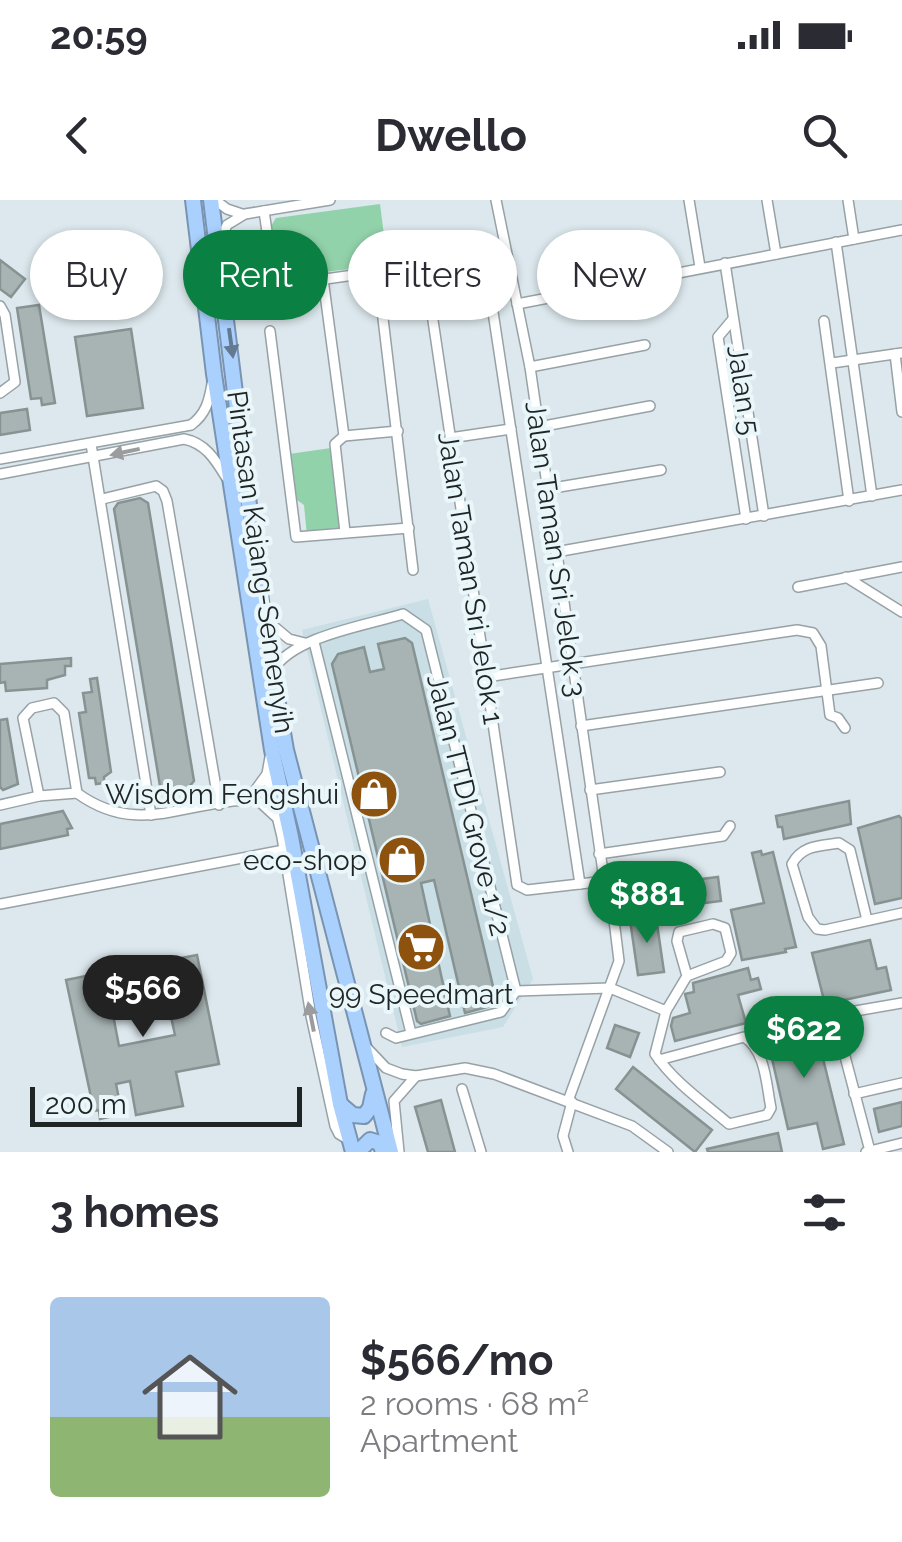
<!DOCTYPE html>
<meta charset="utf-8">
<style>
:root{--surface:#fff;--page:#f7f7f7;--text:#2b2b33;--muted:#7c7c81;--line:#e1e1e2;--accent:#0b8043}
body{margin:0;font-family:Raleway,sans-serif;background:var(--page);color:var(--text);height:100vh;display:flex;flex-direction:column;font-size:38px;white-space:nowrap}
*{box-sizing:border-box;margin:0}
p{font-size:32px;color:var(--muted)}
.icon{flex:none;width:55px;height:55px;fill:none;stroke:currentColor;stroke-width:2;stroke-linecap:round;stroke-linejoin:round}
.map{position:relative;height:952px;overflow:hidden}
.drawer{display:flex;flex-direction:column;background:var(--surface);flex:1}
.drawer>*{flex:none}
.top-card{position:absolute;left:30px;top:30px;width:842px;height:90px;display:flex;gap:20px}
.scale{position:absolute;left:30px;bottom:25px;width:272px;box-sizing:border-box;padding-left:10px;border:5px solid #1f2425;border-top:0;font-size:28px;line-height:35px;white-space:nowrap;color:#1f2425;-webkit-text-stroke:8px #e9f6fa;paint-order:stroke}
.price{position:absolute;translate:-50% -85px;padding:0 22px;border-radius:35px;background:var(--accent);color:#fff;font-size:32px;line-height:65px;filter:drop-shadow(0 2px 5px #0008)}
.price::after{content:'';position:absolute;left:50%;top:60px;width:30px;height:22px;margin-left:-15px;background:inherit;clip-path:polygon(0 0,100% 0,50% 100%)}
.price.current{background:#222;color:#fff}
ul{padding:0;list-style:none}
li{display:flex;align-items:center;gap:30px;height:250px;padding:0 50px}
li+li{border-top:2px solid var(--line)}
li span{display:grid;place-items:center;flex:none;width:280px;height:200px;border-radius:10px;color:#555}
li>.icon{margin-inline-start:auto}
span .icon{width:120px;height:120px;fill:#fffc;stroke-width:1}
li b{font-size:42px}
h2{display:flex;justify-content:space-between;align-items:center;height:120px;padding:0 50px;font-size:42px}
.tag{padding:0 35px;border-radius:45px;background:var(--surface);box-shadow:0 2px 8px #0004;font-size:35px;line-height:90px}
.tag.current{background:var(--accent);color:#fff}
.status{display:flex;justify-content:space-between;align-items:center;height:70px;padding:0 50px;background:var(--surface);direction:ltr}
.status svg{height:28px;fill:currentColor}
header{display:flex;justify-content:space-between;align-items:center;height:130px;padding:0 50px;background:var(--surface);font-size:45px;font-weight:700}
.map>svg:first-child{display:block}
.built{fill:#c9dee5}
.green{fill:#92d2ab}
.building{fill:#a7b4b3;stroke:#879392;stroke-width:2.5}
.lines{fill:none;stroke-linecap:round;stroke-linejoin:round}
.minor-casing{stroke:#97a2a6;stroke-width:12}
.highway-casing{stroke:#7994b2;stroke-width:18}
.minor{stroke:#fff;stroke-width:9}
.highway{stroke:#aad1fe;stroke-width:14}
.oneway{fill:#647a92}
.oneway2{fill:#9a9c9d}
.labels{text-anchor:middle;stroke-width:8;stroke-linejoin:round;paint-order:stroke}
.street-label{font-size:28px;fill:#1f2425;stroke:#e9f6fa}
.poi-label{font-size:28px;fill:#1f2425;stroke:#e9f6fa;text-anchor:end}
</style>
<div class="status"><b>20:59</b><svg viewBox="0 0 49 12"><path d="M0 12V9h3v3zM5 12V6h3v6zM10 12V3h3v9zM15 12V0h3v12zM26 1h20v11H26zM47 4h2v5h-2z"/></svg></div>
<header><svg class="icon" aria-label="back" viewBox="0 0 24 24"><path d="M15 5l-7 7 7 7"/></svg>Dwello<svg class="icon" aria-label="search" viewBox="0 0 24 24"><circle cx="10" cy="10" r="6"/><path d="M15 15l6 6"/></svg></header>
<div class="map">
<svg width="902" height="952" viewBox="0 0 902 952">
<rect width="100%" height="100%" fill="#dce8ed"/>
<polygon class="built" points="428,399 533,779 503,827 402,847 302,430"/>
<g class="green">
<polygon points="380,4 389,74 380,75 366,67 284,77 277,74 269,29 276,18"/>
<polygon points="331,248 342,330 307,336 304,305 297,300 289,254"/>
</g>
<g class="building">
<polygon points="0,60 25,79 11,97 0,89"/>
<polygon points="39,105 55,203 42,205 41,198 31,199 17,108"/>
<polygon points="131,129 143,208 87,216 75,137"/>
<polygon points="27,209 30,230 0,235 0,213"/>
<polygon points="140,298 148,303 194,581 188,588 167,591 160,586 114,309 118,303"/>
<polygon points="405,438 412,443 496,799 491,806 465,813 434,680 421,683 450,816 421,824 417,821 332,464 338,454 364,447 370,472 384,469 378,444"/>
<polygon points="71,458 71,466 65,466 65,475 47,480 47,488 6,491 5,482 0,483 0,464"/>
<polygon points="97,478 111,572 104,577 104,583 96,584 95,578 89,578 79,513 86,512 83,493 92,492 90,479"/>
<polygon points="7,519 18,584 3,590 0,587 0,520"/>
<polygon points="849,601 851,624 784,639 782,627 778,627 776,616"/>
<polygon points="63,611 72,628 67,629 68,635 0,649 0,624"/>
<polygon points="899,616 902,619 902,698 875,704 858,628"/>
<polygon points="761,651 762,655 773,652 796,747 785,749 786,752 742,760 731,710 764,703 752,653"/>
<polygon points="718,677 721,701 657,709 653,685"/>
<polygon points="656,717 664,772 638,775 630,720"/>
<polygon points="870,740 877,769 886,767 891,790 825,804 812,753"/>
<polygon points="197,755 219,864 176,872 183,906 136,915 130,881 116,884 122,914 100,919 99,910 94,911 66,780 111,771 116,793 109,794 119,846 175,835 164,785 159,786 155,763"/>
<polygon points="748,768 751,780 758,778 761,789 738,795 746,823 675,841 671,826 673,818 690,813 685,794 694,792 693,783"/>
<polygon points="813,818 844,944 823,949 817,923 788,929 766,832"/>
<polygon points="615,825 639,833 630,857 607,848"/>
<polygon points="633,867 712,930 695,952 616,889"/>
<polygon points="441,900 455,952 428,952 415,907"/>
<polygon points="902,902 902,926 879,932 874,909"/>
<polygon points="778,933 782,952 708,952 707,949"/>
</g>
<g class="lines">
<g class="minor-casing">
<g id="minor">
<polyline points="215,0 227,9 242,14"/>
<polyline points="689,0 700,67"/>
<polyline points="767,0 776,54"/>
<polyline points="848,0 854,39"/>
<polyline points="264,11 274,80 283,85 361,74 379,85 413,370"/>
<polyline points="836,42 872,296"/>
<polyline points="219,43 227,25 245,14 330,0"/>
<polyline points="424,60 517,685 527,690 597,682 603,672 530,167 496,0"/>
<polyline points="725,63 764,316"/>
<polyline points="486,66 580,684"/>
<polyline points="323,79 344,236 335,244 345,332"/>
<polyline points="517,104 902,30"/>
<polyline points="0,106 5,115 15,182 0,193"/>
<polyline points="733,119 718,137 746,319"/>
<polyline points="824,121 849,301"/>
<polyline points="270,131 296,337 409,328"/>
<polyline points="895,154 902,212"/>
<polyline points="832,163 902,153"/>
<polyline points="530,167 645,145"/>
<polyline points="539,227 650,206"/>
<polyline points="344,236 398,231"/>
<polyline points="450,238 511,229"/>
<polyline points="91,244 151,615"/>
<path d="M0,259l191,-34c15,-11 18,-24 21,-41"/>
<path d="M0,274l184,-35c21,4 31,20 42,38"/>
<polyline points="547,289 661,270"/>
<polyline points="102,299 156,286 163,291 167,301 219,605"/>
<polyline points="556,352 902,290"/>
<polyline points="846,377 902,412"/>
<polyline points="798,387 902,367"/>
<polyline points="265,419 289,439 305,443"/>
<polyline points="314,442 411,833"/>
<path d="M273,470c21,-34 92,-44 130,-56l23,16 90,361 -15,21 -105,26 -10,-5"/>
<polyline points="486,477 797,430 813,433 821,446 830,515 838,518 845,528"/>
<polyline points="581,526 878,483"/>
<polyline points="270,557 267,574 282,637 311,816 335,926 339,934 349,940"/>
<polyline points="590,590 720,572"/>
<path d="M77,593c62,45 109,7 174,7l10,3 14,13"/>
<polyline points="39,596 23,518 32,508 54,503 64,513 77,593"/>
<polyline points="241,599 254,592 267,574"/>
<polyline points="0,605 39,596 77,593"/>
<polyline points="599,654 723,636 730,626"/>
<polyline points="0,704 284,650"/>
<path d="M867,720l-17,-70 -11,-7c-19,3 -37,2 -47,21l16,53 9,12 8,1 77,-17"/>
<polyline points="516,791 610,788 666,811 687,776 726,761 731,753 725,728 713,724 679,732 677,741 687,776"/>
<polyline points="366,847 386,868 402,874 416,876 465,868 494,874 632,926 668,952"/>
<path d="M659,860l85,-23c22,14 22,47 27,71l-4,7 -38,9c-26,-22 -55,-42 -74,-70l11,-43"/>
<polyline points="462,889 481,952"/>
<polyline points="854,894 902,883"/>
<polyline points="568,901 619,761 613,712"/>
<polyline points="870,951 838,830 844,813 902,803"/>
<polyline points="399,952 394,901 416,876"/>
<polyline points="568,952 563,936 572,902"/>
<polyline points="866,952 902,943"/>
</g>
</g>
<g class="highway-casing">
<g id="highway">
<polyline points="193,0 214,174 272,550 291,637 340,904 353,952"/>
<polyline points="211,0 263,417 286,550 391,952"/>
<polyline points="340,904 353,915 364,916 370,908 373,894"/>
<polyline points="358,952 370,940 380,943 383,952"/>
</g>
</g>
<use href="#minor" class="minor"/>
<use href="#highway" class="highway"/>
</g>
<defs><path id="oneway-solid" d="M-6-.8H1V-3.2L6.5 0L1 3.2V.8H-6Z" transform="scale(2.5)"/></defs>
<use class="oneway" href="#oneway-solid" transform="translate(231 143) rotate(82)"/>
<g class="oneway2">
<use href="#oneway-solid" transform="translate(125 252) rotate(168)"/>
<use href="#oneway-solid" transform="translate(311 817) rotate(-101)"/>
</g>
<defs>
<g id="shop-disc" transform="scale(2.5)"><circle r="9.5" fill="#8d520d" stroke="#e9f6fa"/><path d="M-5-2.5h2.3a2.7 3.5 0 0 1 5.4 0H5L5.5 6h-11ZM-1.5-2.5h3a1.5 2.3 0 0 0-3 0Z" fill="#fff"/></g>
<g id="supermarket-disc" transform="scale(2.5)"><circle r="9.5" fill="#8d520d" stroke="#e9f6fa"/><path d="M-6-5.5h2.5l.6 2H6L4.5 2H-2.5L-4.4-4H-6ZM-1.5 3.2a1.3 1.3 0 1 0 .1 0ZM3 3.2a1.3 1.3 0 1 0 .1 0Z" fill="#fff"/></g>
</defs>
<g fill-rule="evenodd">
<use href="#shop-disc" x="374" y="594"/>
<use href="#shop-disc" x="402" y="660"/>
<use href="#supermarket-disc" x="421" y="747"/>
</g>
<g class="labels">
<g class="street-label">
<text transform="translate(744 190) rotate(81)" y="10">Jalan 5</text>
<text transform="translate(556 349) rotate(82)" y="10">Jalan Taman Sri Jelok 3</text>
<text transform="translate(261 362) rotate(82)" y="10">Pintasan Kajang-Semenyih</text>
<text transform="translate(471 378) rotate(81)" y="10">Jalan Taman Sri Jelok 1</text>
<text transform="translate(469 605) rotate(76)" y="10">Jalan TTDI Grove 1/2</text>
</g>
<g class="poi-label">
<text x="339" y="604">Wisdom Fengshui</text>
<text x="367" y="670">eco-shop</text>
<text x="421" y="804" text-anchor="middle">99 Speedmart</text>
</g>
</g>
</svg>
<div class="scale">200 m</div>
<b class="price" style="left:647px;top:746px">$881</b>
<b class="price current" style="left:143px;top:840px">$566</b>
<b class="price" style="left:804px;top:881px">$622</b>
<div class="top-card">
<a class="tag">Buy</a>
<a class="tag current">Rent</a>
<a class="tag">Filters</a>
<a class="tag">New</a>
</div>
</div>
<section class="drawer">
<h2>3 homes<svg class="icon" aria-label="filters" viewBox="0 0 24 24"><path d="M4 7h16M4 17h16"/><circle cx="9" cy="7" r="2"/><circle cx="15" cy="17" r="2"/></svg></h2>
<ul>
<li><span style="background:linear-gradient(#a9c7e8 60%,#8fb573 0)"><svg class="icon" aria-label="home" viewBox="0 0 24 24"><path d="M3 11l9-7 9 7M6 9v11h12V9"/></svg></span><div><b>$566/mo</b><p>2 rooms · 68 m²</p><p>Apartment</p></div></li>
</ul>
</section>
